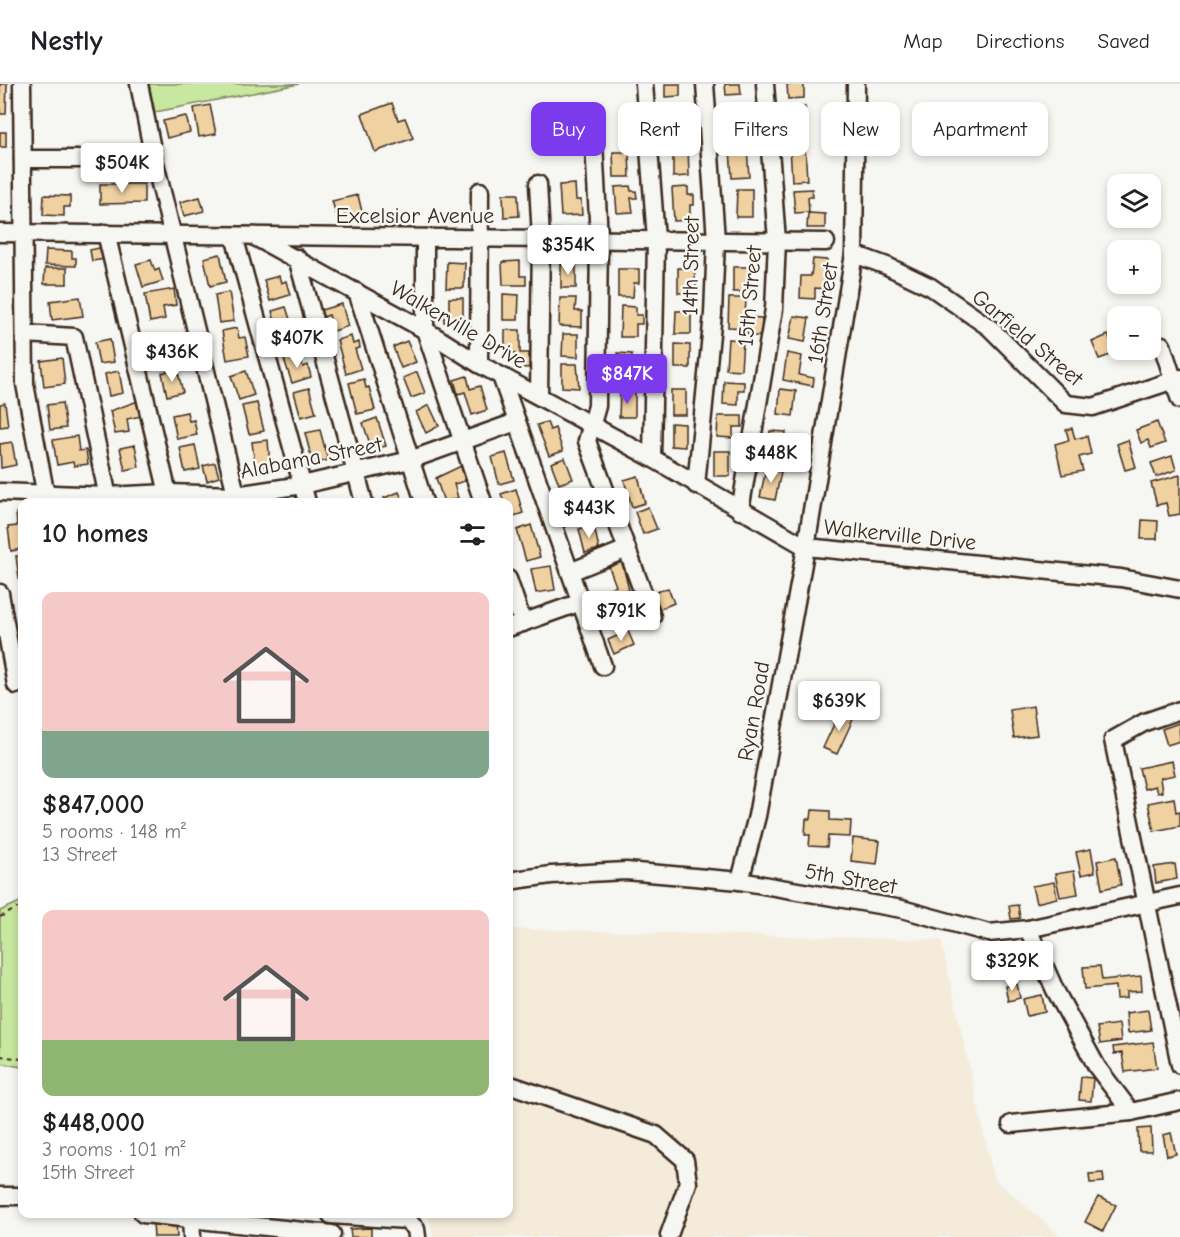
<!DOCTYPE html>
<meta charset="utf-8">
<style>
:root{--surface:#fff;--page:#f6f6f6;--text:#202124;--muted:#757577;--line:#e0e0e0;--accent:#7c3aed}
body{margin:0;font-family:"Comic Neue",sans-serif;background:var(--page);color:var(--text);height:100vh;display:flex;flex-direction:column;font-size:22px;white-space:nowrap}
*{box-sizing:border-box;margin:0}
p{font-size:20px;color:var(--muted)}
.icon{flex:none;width:33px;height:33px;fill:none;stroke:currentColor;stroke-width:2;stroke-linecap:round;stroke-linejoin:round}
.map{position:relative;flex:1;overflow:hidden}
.details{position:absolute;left:18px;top:414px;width:495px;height:720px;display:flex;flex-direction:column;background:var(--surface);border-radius:12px;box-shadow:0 3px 9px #0003}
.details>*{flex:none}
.top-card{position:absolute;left:531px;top:18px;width:558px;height:54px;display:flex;gap:12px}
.buttons{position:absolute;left:1107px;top:90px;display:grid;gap:12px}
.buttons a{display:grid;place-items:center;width:54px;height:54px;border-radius:12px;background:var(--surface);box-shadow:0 3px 9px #0003;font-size:30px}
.price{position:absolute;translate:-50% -51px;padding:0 14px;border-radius:6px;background:#fff;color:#222;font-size:20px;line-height:39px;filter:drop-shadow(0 2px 3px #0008)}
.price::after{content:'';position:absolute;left:50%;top:36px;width:18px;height:14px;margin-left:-9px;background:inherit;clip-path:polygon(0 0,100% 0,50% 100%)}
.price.on{background:var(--accent);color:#fff}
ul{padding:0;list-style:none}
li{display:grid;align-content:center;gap:12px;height:318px;padding:0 24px}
li span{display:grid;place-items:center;height:186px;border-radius:12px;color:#555}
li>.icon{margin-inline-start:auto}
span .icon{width:108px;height:108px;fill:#fffc;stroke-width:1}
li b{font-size:26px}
h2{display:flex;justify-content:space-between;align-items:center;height:72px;padding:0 24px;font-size:26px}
.tag{padding:0 21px;border-radius:12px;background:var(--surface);box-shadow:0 3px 9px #0003;font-size:21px;line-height:54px}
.tag.on{background:var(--accent);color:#fff}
header{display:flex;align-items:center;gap:36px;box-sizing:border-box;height:84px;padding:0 30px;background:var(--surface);border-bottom:2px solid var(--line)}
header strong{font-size:28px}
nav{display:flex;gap:33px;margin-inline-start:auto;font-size:21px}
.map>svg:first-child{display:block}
.built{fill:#f4ebda}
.green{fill:#c8e79f;stroke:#82885e;stroke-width:1.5}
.building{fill:#f0d1a2;stroke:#3b2a1e;stroke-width:1.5}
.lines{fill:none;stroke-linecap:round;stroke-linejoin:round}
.minor-casing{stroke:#3b2a1e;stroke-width:21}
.path{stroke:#3b2a1e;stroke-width:2;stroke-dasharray:4.5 4.5;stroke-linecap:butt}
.minor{stroke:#f6f6f2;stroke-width:16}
.labels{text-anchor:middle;stroke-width:5;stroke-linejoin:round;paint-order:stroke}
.street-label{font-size:22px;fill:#3b2a1e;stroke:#f6f6f2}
</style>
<header>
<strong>Nestly</strong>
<nav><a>Map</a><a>Directions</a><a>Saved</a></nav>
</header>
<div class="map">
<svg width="1180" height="1153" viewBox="0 0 1180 1153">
<rect width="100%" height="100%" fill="#f6f6f2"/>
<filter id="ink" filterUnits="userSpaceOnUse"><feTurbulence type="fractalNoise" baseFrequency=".0167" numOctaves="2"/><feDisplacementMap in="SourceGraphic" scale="12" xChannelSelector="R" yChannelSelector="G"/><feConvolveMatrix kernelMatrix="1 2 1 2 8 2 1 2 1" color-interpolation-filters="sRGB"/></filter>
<g filter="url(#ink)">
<polygon class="built" points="509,845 941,856 994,1095 1061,1153 433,1153 429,1130 508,1130"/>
<g class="green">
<polygon points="149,0 299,0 155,28"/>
<polygon points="22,817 22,983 0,979 0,827"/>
</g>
<g class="building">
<polygon points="0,0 7,0 6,30 0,30"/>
<polygon points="665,0 680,0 680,12 665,13"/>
<polygon points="725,0 740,0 741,10 726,11"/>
<polygon points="787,0 804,0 804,14 788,15"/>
<polygon points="392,19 398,36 405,34 413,54 375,68 362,30"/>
<polygon points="210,21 216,50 199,53 194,24"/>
<polygon points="668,22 683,23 683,48 667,48"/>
<polygon points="728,23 745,23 746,48 730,49"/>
<polygon points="805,23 807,57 791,58 790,24"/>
<polygon points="186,32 190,48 167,54 163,37"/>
<rect x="0" y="48" width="6" height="15"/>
<polygon points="805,61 807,96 792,97 790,62"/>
<polygon points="673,62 688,62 689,92 673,93"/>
<polygon points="747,64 749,93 732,94 730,65"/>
<polygon points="613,68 629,68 630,93 614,93"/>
<polygon points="100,100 144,100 144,119 100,120"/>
<polygon points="575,100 576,116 581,116 582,131 561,132 559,101"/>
<polygon points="630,102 631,107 636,107 637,114 631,114 633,128 617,129 615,103"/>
<polygon points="688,103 688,111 694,111 694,121 690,121 690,136 674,137 672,104"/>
<polygon points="737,105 752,105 752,133 736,133"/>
<polygon points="812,105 813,113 808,113 809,128 795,129 793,106"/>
<polygon points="503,110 518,110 519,132 504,133"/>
<polygon points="44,111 70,112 70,123 64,123 64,132 43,131"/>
<polygon points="358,111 362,128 345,132 344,128 336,130 332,117"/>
<polygon points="200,113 204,127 184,132 180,118"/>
<polygon points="808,129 825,130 825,144 807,144"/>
<polygon points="104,163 106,175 92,177 90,166"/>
<polygon points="46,166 72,167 72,174 76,174 76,182 45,181"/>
<polygon points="220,170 226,198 210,202 204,174"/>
<polygon points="813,175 827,176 825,205 815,204 815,215 800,214 801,192 811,192"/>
<polygon points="151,176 155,187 159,185 163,197 143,203 136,180"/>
<polygon points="520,177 520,192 526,192 526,201 503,201 502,178"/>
<polygon points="447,178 465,179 464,204 446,204"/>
<polygon points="561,180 576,181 576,204 561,204"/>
<polygon points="733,183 750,183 749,208 733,208"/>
<polygon points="45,184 67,184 67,200 44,200"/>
<polygon points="678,184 694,185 697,209 678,209"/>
<polygon points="618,185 639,185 639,199 634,199 633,213 618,213"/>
<polygon points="279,192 281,199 286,197 290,211 270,217 264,196"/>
<polygon points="174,205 176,221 163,223 165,235 150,238 145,210"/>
<polygon points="229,208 234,237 219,239 215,211"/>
<polygon points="503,210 519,211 518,236 503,236"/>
<polygon points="80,213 83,232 52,236 50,217"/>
<polygon points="449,214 463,214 463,239 444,238 444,228 449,228"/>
<polygon points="560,214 576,214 575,227 582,227 582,243 559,242"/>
<polygon points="729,214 746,214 745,233 762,234 762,252 747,252 748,244 728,243"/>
<polygon points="342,220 348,242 334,247 329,231 323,233 321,226"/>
<polygon points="621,222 636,223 636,231 642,231 642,240 636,240 636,253 620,253"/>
<polygon points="286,223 295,251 280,255 272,227"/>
<polygon points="676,227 691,227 691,250 675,250"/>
<polygon points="794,232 809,234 805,258 789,255"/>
<polygon points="237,244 239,254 245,253 249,272 227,276 222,247"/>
<polygon points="505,246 520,246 520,269 529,269 529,284 515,283 515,269 505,268"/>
<polygon points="563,250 578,250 578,273 562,272"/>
<polygon points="1108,251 1116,269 1099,275 1092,258"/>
<polygon points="351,252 353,260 359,258 360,264 355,265 361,285 346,290 337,256"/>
<polygon points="170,254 175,277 160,280 155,257"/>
<polygon points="110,255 114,278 99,280 95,258"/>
<polygon points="728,255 743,256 741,286 726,285"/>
<polygon points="407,257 416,278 401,284 393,263"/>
<polygon points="675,260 690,261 690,284 675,284"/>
<polygon points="617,269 632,270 632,283 639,283 639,299 616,298"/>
<polygon points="787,269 802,272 799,291 814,294 813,302 783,296"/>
<polygon points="299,270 303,283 308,281 311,293 292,299 284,275"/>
<polygon points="62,274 65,300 44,303 41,277"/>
<polygon points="562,280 577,280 579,304 562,303"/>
<polygon points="177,285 183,308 167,312 162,289"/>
<polygon points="119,287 123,309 109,312 105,290"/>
<polygon points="246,287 254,311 239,316 231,292"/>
<polygon points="417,288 425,309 411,314 403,294"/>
<polygon points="467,292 470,305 480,302 487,326 472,331 465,308 458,310 454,296"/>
<polygon points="364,295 366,304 369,303 375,326 357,330 349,299"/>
<polygon points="724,297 744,298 744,306 738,306 738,321 723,320"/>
<polygon points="309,304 316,329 301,333 294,308"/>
<polygon points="780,305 796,307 793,332 778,330"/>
<rect x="671" y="306" width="15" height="25"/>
<polygon points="620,308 635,308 635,333 619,333"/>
<polygon points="138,317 141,332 127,335 129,348 115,350 110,327"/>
<polygon points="5,319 8,342 0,343 0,320"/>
<polygon points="62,319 66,344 50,346 47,321"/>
<polygon points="257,319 264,347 249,350 242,322"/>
<polygon points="429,321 439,342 426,349 416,328"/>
<polygon points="187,328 189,337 194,336 197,351 177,355 172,331"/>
<polygon points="718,332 742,332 742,343 733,343 733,354 717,353"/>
<polygon points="377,334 386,362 372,366 363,339"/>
<polygon points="547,338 550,346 555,344 563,367 549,372 537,341"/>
<polygon points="1157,338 1165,359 1151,364 1148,356 1141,359 1136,346"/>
<polygon points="671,339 685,340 685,363 671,362"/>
<polygon points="1072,344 1075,355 1087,352 1091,370 1079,373 1083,387 1062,391 1055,360 1069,356 1066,346"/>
<polygon points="320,346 328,376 313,380 305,349"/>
<polygon points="770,347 786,348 785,360 791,360 789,378 767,376"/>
<polygon points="77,352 79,367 86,366 88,380 74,382 73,378 57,381 53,356"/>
<polygon points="268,356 270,382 255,383 252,358"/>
<polygon points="1128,356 1136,383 1125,386 1117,360"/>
<polygon points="12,358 16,381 1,384 0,360"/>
<polygon points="135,361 139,383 125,386 120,364"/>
<polygon points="195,361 200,385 185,388 180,364"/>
<rect x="714" y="367" width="16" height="25"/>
<polygon points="506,369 514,396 499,400 492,373"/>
<polygon points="1172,372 1176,386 1156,393 1151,379"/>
<polygon points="565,374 573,395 559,400 551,379"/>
<polygon points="215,379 219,393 207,397 203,382"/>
<polygon points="461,382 465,397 454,400 458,414 444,418 436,394"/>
<polygon points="766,385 781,388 775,416 760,413"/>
<polygon points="1180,391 1180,430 1169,432 1166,419 1157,421 1151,399"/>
<polygon points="638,392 645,419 632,423 624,396"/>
<polygon points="516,405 523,429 508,434 508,418 504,418 501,410"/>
<polygon points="399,408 403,418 386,418 384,414"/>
<polygon points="582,408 588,432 574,436 567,412"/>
<polygon points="648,423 657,445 643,450 635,428"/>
<polygon points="22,428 22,465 11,467 8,443 17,442 16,429"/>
<polygon points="1142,436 1158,437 1157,455 1141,455"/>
<polygon points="531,441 540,473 526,477 517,446"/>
<polygon points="594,442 599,465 585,469 579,445"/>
<polygon points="16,472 22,472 22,494 19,495"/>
<polygon points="622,478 629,506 594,520 591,511 616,502 609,483"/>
<polygon points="551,482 555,506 536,509 531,485"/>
<polygon points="668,504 674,519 660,525 654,509"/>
<polygon points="614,517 619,527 623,525 627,533 607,542 599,525"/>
<polygon points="628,547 634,561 614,570 608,556"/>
<polygon points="1033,622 1037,651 1014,654 1010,626"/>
<polygon points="841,625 855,631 837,670 823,664"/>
<polygon points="1179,639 1180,657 1167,661 1162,645"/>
<polygon points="1172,677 1175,691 1160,694 1162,708 1157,709 1155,702 1144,705 1139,684"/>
<polygon points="1174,714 1176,728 1180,727 1180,742 1154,747 1148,719"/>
<polygon points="812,726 830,727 830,736 851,737 850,753 828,752 827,763 809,762 810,751 805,751 806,735 811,735"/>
<polygon points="853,754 880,757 877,780 851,777"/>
<polygon points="1091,765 1095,788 1081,791 1076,768"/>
<polygon points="1116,773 1121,801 1102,805 1097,777"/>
<polygon points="1175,780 1177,795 1156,799 1154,783"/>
<polygon points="1074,787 1078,810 1060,813 1055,790"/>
<polygon points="1054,798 1057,814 1036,819 1032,802"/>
<polygon points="1018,821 1020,834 1011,835 1009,822"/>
<polygon points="1100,882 1102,896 1141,892 1142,907 1127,908 1127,914 1117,915 1116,902 1085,905 1083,883"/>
<polygon points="1017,900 1020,914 1008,917 1005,902"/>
<polygon points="1042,911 1045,928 1027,932 1023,915"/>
<polygon points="1148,926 1151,946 1128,949 1126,929"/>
<polygon points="1119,940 1121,957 1100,960 1097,943"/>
<polygon points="1153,958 1157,984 1125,988 1122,969 1114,970 1113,963"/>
<polygon points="1081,993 1093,994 1091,1017 1079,1016"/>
<polygon points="1151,1044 1152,1067 1139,1067 1138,1045"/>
<polygon points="1171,1049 1176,1070 1167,1072 1163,1051"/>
<polygon points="1103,1089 1104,1098 1090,1099 1089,1090"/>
<polygon points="1098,1113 1116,1121 1103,1147 1085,1138"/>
<polygon points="176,1137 177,1153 154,1153 153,1139"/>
<polygon points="371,1144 371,1153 351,1153 350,1145"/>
</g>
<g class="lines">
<g class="minor-casing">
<g id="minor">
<polyline points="22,0 25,300 47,418"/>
<polyline points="139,0 154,75 238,418"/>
<polyline points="644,0 656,155 652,374"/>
<polyline points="594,59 599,154 597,322 587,357 652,533"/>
<polyline points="23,75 154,75"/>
<polyline points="538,100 541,154 539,312"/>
<polyline points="0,149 826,158"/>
<polyline points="106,149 170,418"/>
<polyline points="234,152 307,418"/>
<polyline points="255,153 425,246 479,280 652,374 806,463 1121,494 1180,505"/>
<polyline points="425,154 425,246 483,418"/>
<polyline points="854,170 887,182 931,203 990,244 1066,320 1093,323 1180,294"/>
<polyline points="297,174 364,418"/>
<polyline points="357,208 424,418"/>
<polyline points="25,250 74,253 109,418"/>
<polyline points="1162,261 1180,316"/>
<polyline points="479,280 480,107"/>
<polyline points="501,292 603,582"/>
<polyline points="696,401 713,230 716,156 705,0"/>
<polyline points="0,408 107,412 168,409 236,411 256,408 302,401 410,376 516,338"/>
<polyline points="740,427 774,225 777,157 765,0"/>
<polyline points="570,488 627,465"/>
<polyline points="508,495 523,539"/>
<polyline points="0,509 16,601"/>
<polyline points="508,544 581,518"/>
<polyline points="1180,626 1145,638 1113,656 1180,981"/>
<polyline points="508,797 551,791 626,787 740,797 902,825 989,849 1028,845 1180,812"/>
<polyline points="740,797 757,732 806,463 854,170 856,0"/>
<polyline points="1028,845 1055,906 1097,983 1131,1028"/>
<polyline points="508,1000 656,1051 685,1076 688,1099 669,1151"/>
<polyline points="1011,1040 1131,1028 1180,1017"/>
<polyline points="0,1112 22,1112"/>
<polyline points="143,1130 332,1150"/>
<polyline points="331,1131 407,1136 416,1145 417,1153"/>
<polyline points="191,1134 192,1153"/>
</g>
</g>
<g class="path">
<polyline points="0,833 22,822"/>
<polyline points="0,972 22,975"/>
</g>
<use href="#minor" class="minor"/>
</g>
</g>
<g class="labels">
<g class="street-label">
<text x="415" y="139">Excelsior Avenue</text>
<text transform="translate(690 182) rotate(-89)" y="8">14th Street</text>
<text transform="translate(749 212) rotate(-85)" y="8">15th Street</text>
<text transform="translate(822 229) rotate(-81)" y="8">16th Street</text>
<text transform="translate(459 240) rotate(30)" y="8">Walkerville Drive</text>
<text transform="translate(1028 253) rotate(40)" y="8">Garfield Street</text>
<text transform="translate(311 373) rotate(-11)" y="8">Alabama Street</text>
<text transform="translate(900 450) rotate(6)" y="8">Walkerville Drive</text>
<text transform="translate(753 627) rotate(-80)" y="8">Ryan Road</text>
<text transform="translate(851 794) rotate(10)" y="8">5th Street</text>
</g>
</g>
</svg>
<div class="buttons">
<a><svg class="icon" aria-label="layers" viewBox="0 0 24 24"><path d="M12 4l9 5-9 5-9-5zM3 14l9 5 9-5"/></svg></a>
<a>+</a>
<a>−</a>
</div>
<b class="price" style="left:122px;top:110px">$504K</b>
<b class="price" style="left:568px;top:192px">$354K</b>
<b class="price" style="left:297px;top:285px">$407K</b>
<b class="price" style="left:172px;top:299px">$436K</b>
<b class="price on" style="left:627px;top:321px">$847K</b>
<b class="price" style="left:771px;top:400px">$448K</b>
<b class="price" style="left:589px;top:455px">$443K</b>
<b class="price" style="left:621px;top:558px">$791K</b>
<b class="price" style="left:839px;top:648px">$639K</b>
<b class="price" style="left:1012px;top:908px">$329K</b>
<div class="top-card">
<a class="tag on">Buy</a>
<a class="tag">Rent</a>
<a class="tag">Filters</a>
<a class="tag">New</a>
<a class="tag">Apartment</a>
</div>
<section class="details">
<h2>10 homes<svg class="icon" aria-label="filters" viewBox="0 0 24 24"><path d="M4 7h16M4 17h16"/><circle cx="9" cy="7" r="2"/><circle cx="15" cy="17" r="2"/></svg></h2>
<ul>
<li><span style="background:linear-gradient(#f6c9c9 75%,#7fa58c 0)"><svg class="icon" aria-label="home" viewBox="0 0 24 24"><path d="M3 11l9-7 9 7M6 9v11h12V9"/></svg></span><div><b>$847,000</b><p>5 rooms · 148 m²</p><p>13 Street</p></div></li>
<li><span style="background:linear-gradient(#f6c9c9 70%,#8fb573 0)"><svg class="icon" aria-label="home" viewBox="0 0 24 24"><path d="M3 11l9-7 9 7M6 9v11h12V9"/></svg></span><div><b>$448,000</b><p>3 rooms · 101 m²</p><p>15th Street</p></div></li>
</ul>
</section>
</div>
